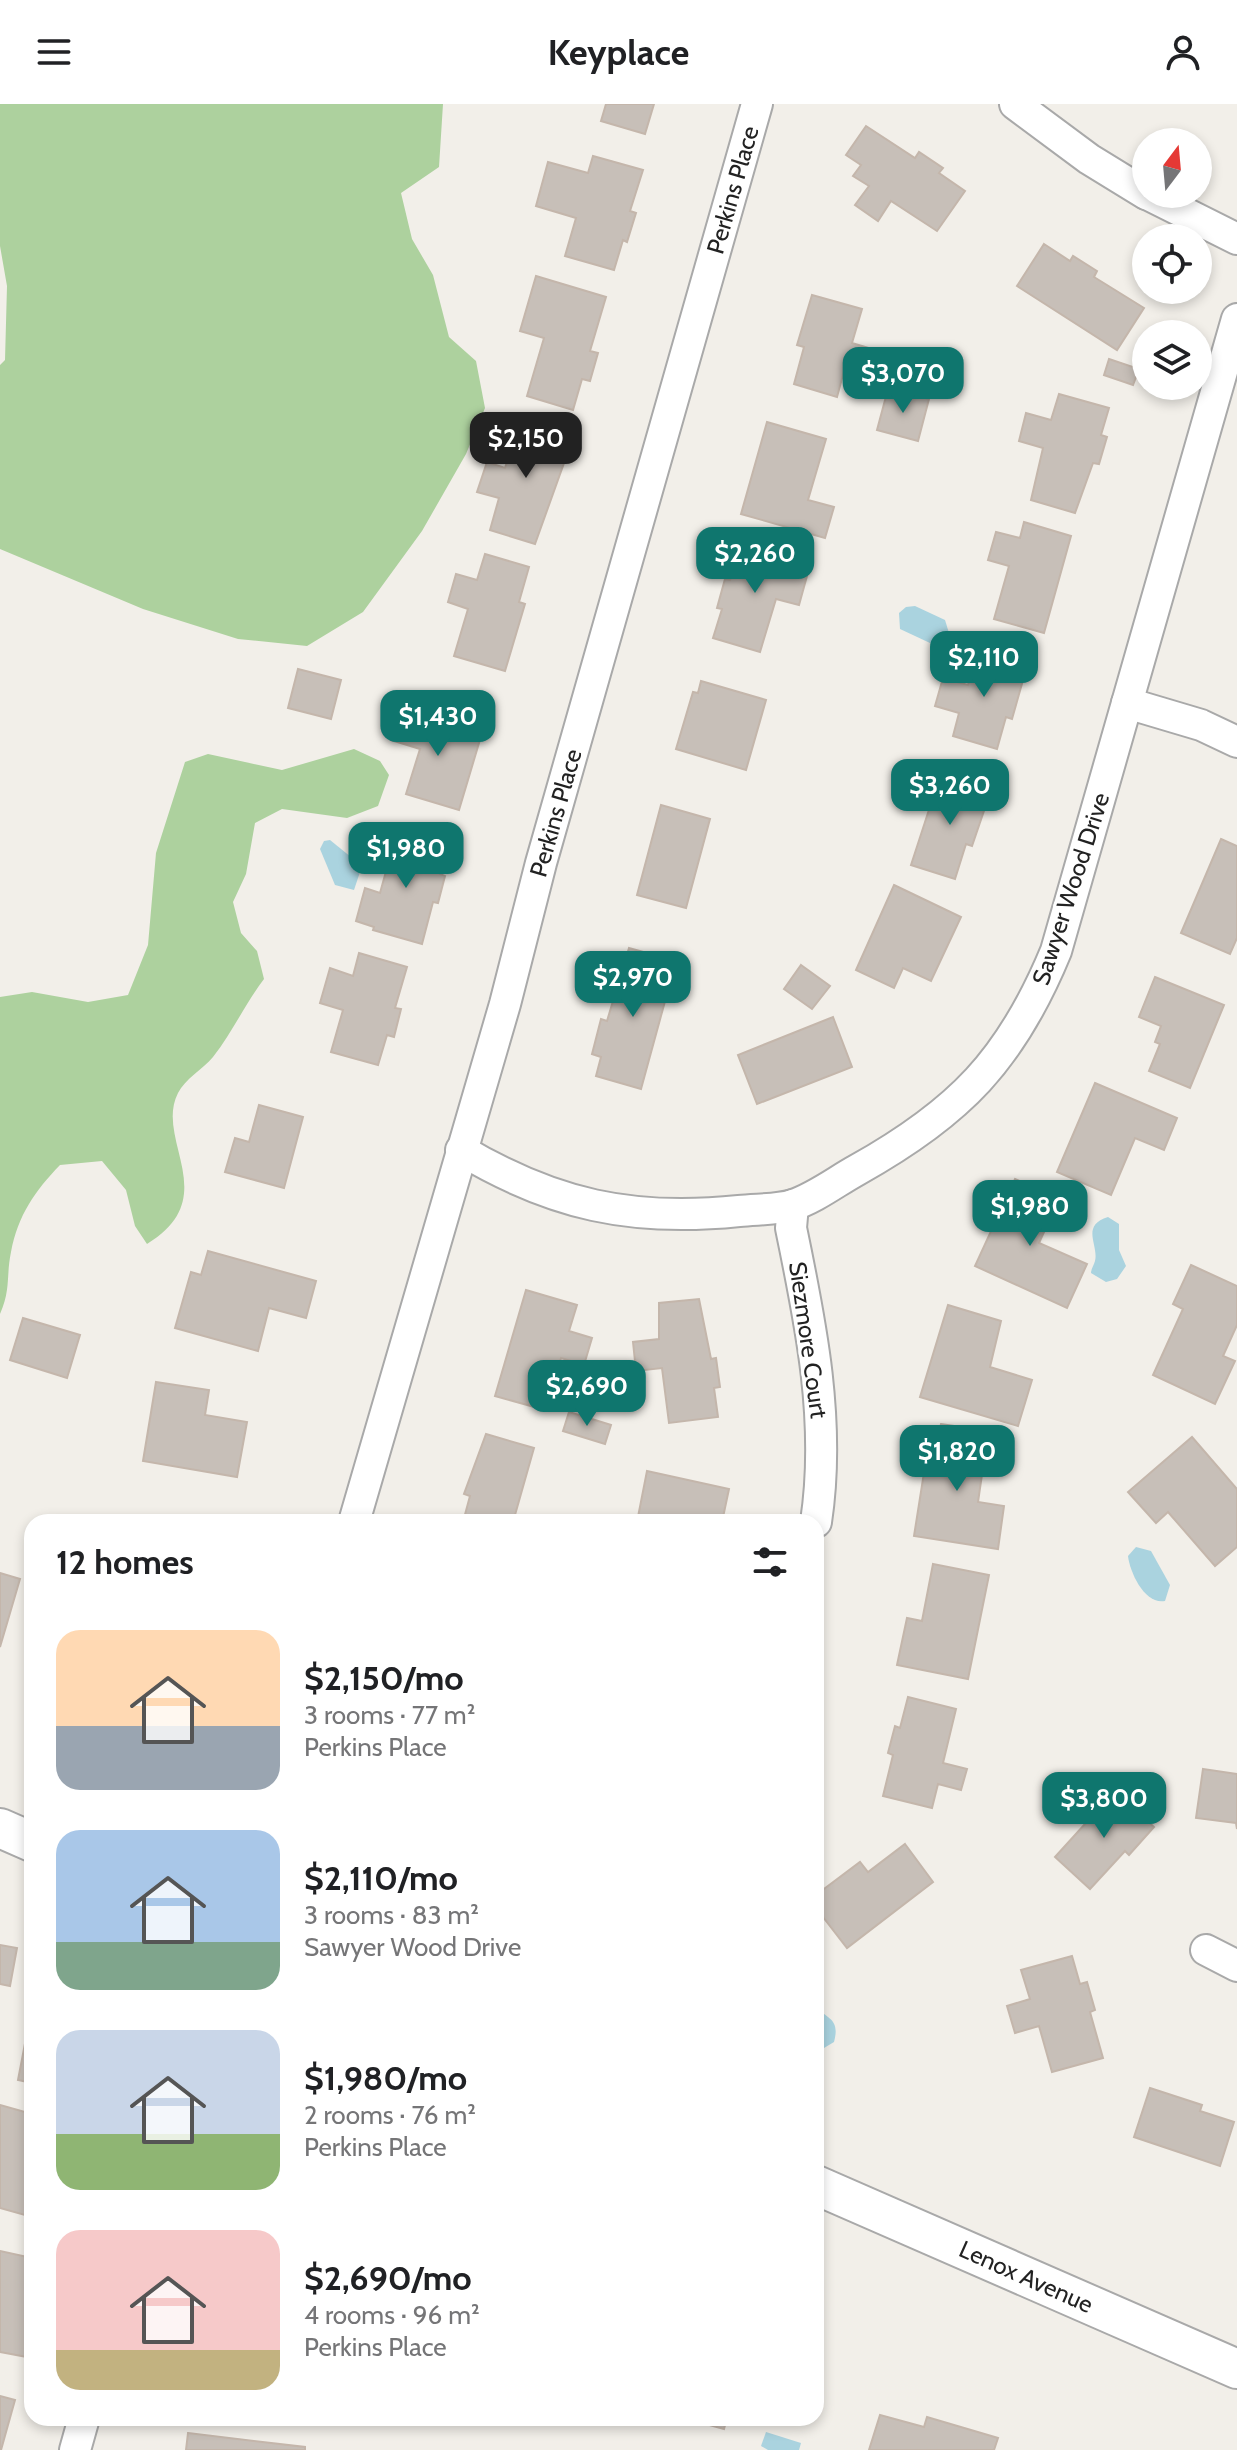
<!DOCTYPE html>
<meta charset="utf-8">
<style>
:root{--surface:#fff;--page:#f2f2f2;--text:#202124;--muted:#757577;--accent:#0f766e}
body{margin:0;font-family:Cabin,sans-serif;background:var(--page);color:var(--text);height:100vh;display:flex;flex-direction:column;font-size:30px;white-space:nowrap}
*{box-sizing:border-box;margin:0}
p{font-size:26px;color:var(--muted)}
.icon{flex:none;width:44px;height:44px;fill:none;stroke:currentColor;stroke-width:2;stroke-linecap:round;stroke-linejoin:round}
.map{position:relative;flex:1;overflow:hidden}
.side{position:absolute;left:24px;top:1410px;width:800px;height:912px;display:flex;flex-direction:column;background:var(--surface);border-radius:24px;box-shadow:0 4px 12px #0003}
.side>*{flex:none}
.needle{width:52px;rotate:16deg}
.controls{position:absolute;left:1132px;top:24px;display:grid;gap:16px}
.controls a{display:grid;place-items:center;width:80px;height:80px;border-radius:50%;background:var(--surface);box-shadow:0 4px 12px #0003;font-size:40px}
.price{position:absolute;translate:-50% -68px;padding:0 18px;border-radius:16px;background:var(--accent);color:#fff;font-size:26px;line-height:52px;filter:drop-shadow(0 2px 4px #0008)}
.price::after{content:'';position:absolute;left:50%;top:48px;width:24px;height:18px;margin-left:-12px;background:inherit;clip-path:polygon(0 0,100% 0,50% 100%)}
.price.selected{background:#222;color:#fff}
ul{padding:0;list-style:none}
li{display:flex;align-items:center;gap:24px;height:200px;padding:0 32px}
li span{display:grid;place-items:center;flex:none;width:224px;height:160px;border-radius:24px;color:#555}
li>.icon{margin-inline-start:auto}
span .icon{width:96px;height:96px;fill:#fffc;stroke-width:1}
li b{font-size:34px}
h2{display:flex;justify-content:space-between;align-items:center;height:96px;padding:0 32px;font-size:34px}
header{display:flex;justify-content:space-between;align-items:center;height:104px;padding:0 32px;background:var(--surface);font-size:36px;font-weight:700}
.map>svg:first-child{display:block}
.forest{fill:#add19e}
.water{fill:#aad3df}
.building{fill:#c7bfb8;stroke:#c4b6ab;stroke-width:2}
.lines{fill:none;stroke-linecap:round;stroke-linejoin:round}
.minor-casing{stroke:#a9a9a9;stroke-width:34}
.tertiary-casing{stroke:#a9a9a9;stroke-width:42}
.minor{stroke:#fff;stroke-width:30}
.tertiary{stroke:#fff;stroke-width:38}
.labels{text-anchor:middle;stroke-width:6;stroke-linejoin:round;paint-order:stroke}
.street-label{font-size:24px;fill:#222;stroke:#fff}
</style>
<header><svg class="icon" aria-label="menu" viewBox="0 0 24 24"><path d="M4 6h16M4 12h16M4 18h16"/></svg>Keyplace<svg class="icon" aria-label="person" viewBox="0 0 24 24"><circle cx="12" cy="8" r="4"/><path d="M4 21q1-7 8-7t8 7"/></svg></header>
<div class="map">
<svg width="1237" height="2346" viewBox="0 0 1237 2346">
<rect width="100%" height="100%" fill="#f2efe9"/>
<g class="forest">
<polygon points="0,0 443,0 439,63 401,89 412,135 433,171 449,233 476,257 485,304 466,350 422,427 363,508 307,542 238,535 143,505 0,445 0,261 5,256 7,182 0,142"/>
<path d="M354,645l26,12 9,14 -11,31 -31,12 -65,-9 -27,14 -9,51 -13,28 8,31 16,18 7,28c-19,25 -32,54 -51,78 -10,12 -28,22 -35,36 -24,47 46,104 -31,151l-12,-18 -9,-36 -24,-29 -42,4c-25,26 -42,50 -49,87 -5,24 0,37 -11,62v-317l32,-5 56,10 40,-7 20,-50 8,-92 29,-91 23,-8 74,16z"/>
</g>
<g class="water">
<polygon points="915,502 945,516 949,529 944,537 930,539 900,525 899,509 906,503"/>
<polygon points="330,736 362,762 354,786 335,781 320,745 324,737"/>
<path d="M1108,1113l11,7v26l7,16 -9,13 -11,3 -15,-9c0,-4 3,-8 4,-12 4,-16 -15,-35 13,-44z"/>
<path d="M1136,1443l15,4 19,34 -5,16c-20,4 -35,-28 -37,-45z"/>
<path d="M816,1903c13,13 24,12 18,35l-10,6 -8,-1z"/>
<polygon points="766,2328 801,2339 799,2346 768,2346 761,2342"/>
</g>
<g class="building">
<polygon points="606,0 654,0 645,30 601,17"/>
<polygon points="866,22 915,54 919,48 943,64 939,69 965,87 937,127 891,97 878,117 855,101 869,82 853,72 861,61 846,51"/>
<polygon points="593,52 643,66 630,107 636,109 627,138 623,136 614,166 565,152 576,114 536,102 548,58 588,69"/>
<polygon points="1044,140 1070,157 1073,152 1097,167 1094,173 1144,204 1117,246 1017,182"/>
<polygon points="536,172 606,193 590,247 598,249 590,277 582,275 573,306 527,292 544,234 520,227"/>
<polygon points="812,191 862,205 852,239 875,246 867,273 844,267 837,293 794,280 804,243 797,241"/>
<polygon points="1109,255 1139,265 1133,281 1104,271"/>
<polygon points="888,285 929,295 918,337 877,326"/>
<polygon points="1059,290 1109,304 1101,331 1107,333 1099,360 1093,359 1075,409 1031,396 1043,344 1019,337 1026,309 1051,316"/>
<polygon points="521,313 568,327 558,358 564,359 535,440 490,426 499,394 477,388 487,358 505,364"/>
<polygon points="767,318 826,335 808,396 834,403 825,434 741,410"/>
<polygon points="1024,418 1071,432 1044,529 994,515 1009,462 988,456 996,428 1020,434"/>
<polygon points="742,437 788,450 784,466 807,472 799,501 776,495 760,548 713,534 722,505 717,504 725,475 730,476"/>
<polygon points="485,450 529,463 519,498 525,500 505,567 454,552 468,505 448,498 456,470 477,476"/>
<polygon points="977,547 1027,562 1012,615 1006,613 997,645 953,632 959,609 935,602 943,574 968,581"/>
<polygon points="298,565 341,576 331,615 288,604"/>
<polygon points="701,577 766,596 746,666 676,645 693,588 698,589"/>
<polygon points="399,609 427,617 429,613 482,629 459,706 406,690 420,645 391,636"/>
<polygon points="940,672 990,689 972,742 966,740 955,775 911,761"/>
<polygon points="661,701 710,715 686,804 637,791"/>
<polygon points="397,728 447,742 440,770 445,772 438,799 433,798 422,840 373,826 374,823 356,817 365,784 380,789"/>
<polygon points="1221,735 1237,742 1237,834 1230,850 1181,829"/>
<polygon points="894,781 961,813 931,877 903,864 894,884 856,866"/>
<polygon points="629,844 672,856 666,878 670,879 641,985 596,972 601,953 592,950 601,915 607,917"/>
<polygon points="359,849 407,863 395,904 401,905 394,933 387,931 378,961 331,948 343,906 320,899 330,864 353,872"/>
<polygon points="801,861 830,882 812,905 784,885"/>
<polygon points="1155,873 1224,901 1190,984 1149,967 1160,940 1155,938 1161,922 1139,913"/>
<polygon points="833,913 852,963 757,1000 738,951"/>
<polygon points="1095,979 1177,1014 1164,1046 1135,1034 1111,1091 1057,1068"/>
<polygon points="259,1001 303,1013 284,1084 225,1068 235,1034 249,1038"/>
<polygon points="1015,1075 1059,1095 1039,1139 1087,1160 1067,1204 975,1162"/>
<polygon points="208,1147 316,1177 306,1214 269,1204 258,1247 175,1224 191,1168 201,1171"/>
<polygon points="1191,1161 1237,1182 1237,1221 1223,1252 1235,1257 1215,1300 1153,1271 1183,1205 1173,1200"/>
<polygon points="526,1186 577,1201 569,1227 592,1234 584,1261 561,1254 545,1306 495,1292"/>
<polygon points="699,1195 711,1255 716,1254 720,1283 714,1284 718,1313 669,1319 662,1264 636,1267 633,1238 659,1235 659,1199"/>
<polygon points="948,1201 1001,1217 990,1263 1032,1276 1018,1322 920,1293"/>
<polygon points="23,1214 80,1231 67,1274 10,1256"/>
<polygon points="156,1278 209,1286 205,1311 247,1318 237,1373 143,1357"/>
<polygon points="569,1308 611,1321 605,1340 563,1327"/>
<polygon points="941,1320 981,1326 979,1343 986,1343 978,1398 1004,1402 998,1445 914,1432 926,1356 932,1357"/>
<polygon points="486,1330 534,1344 513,1418 463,1418 470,1392 464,1390"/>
<polygon points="1192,1333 1237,1385 1237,1443 1215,1462 1168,1408 1156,1419 1128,1388"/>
<polygon points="647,1367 729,1385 722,1418 637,1418"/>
<polygon points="933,1460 989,1471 968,1575 897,1561 907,1514 922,1517"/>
<polygon points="0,1469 20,1475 0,1543"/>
<polygon points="908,1593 956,1605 943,1659 967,1665 961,1686 938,1680 932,1704 883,1692 893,1651 888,1649 895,1622 900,1624"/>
<polygon points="1203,1665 1237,1670 1237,1725 1236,1719 1196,1714"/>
<polygon points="1115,1687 1154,1723 1129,1751 1125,1747 1090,1785 1055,1753"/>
<polygon points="905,1740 933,1778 847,1844 816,1804 816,1791 860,1758 868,1768"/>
<polygon points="0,1841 17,1844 10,1882 0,1880"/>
<polygon points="1072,1852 1080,1880 1087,1878 1095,1906 1090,1908 1103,1954 1052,1968 1039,1922 1015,1929 1007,1902 1030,1895 1021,1866"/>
<polygon points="32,1903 32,1979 18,1976"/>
<polygon points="1150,1984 1202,2001 1200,2007 1234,2018 1220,2062 1134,2033"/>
<polygon points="0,2001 32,2010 32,2113 0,2104"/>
<polygon points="0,2147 32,2154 29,2200 32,2200 32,2227 27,2253 0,2248"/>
<polygon points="0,2292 15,2296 1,2346 0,2346"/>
<polygon points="880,2311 924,2323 927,2313 998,2334 994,2346 869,2346"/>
<polygon points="684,2314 727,2314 724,2325"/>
<polygon points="188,2329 305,2343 305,2346 186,2346"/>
</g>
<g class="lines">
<g class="minor-casing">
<g id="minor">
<polyline points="1015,0 1089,55 1146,90"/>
<polyline points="1147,90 1237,135"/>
<polyline points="1127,599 1201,621 1237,638"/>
<path d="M461,1046c92,55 171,72 278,61 17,-2 38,-1 54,-6 22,-7 44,-24 64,-35 102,-57 154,-110 199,-219l181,-632"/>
<path d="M793,1101l-2,23c20,96 40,195 25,294"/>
<polyline points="354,1418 505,900 541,759 757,0"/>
<polyline points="1206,1846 1237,1862"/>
<polyline points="75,2346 84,2314"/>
</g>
</g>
<g class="tertiary-casing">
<g id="tertiary">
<polyline points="0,1724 32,1738"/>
<polyline points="816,2081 1237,2265"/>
</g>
</g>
<use href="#minor" class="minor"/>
<use href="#tertiary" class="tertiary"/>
</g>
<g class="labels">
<g class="street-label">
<text transform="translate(733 86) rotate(-74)" y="8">Perkins Place</text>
<text transform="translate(556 709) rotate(-74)" y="8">Perkins Place</text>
<text transform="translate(1071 785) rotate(-72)" y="8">Sawyer Wood Drive</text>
<text transform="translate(808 1236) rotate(82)" y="8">Siezmore Court</text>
<text transform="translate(1026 2173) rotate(24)" y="8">Lenox Avenue</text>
</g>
</g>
</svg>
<div class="controls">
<a><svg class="needle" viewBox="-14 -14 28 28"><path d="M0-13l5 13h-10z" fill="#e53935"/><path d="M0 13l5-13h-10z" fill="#757577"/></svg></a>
<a><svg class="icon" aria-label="locate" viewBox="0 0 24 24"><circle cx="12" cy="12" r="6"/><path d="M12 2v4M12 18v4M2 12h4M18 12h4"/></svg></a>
<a><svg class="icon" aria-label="layers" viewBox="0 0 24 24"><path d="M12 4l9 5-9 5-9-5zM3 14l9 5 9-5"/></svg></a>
</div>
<b class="price" style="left:903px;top:311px">$3,070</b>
<b class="price selected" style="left:526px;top:376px">$2,150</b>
<b class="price" style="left:755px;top:491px">$2,260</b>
<b class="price" style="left:984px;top:595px">$2,110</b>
<b class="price" style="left:438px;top:654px">$1,430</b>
<b class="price" style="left:950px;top:723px">$3,260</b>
<b class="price" style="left:406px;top:786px">$1,980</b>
<b class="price" style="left:633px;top:915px">$2,970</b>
<b class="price" style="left:1030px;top:1144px">$1,980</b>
<b class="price" style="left:587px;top:1324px">$2,690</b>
<b class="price" style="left:957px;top:1389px">$1,820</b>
<b class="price" style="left:1104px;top:1736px">$3,800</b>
<section class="side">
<h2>12 homes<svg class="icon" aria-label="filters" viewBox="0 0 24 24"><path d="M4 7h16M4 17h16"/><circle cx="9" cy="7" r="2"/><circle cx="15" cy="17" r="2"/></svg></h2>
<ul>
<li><span style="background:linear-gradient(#ffd9b3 60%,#9aa5b1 0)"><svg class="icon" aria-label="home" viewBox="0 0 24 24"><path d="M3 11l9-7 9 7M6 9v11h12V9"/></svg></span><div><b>$2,150/mo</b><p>3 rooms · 77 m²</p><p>Perkins Place</p></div></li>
<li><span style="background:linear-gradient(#a9c7e8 70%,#7fa58c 0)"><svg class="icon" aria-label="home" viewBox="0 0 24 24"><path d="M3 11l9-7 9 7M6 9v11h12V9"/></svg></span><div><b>$2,110/mo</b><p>3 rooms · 83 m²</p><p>Sawyer Wood Drive</p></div></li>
<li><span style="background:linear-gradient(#c9d6e8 65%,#8fb573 0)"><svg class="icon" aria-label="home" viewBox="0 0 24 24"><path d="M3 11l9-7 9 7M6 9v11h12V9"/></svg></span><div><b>$1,980/mo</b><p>2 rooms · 76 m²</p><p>Perkins Place</p></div></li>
<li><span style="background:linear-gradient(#f6c9c9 75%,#c2b280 0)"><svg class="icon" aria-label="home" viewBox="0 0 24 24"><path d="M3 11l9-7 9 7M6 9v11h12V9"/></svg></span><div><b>$2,690/mo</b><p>4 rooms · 96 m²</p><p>Perkins Place</p></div></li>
</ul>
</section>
</div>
